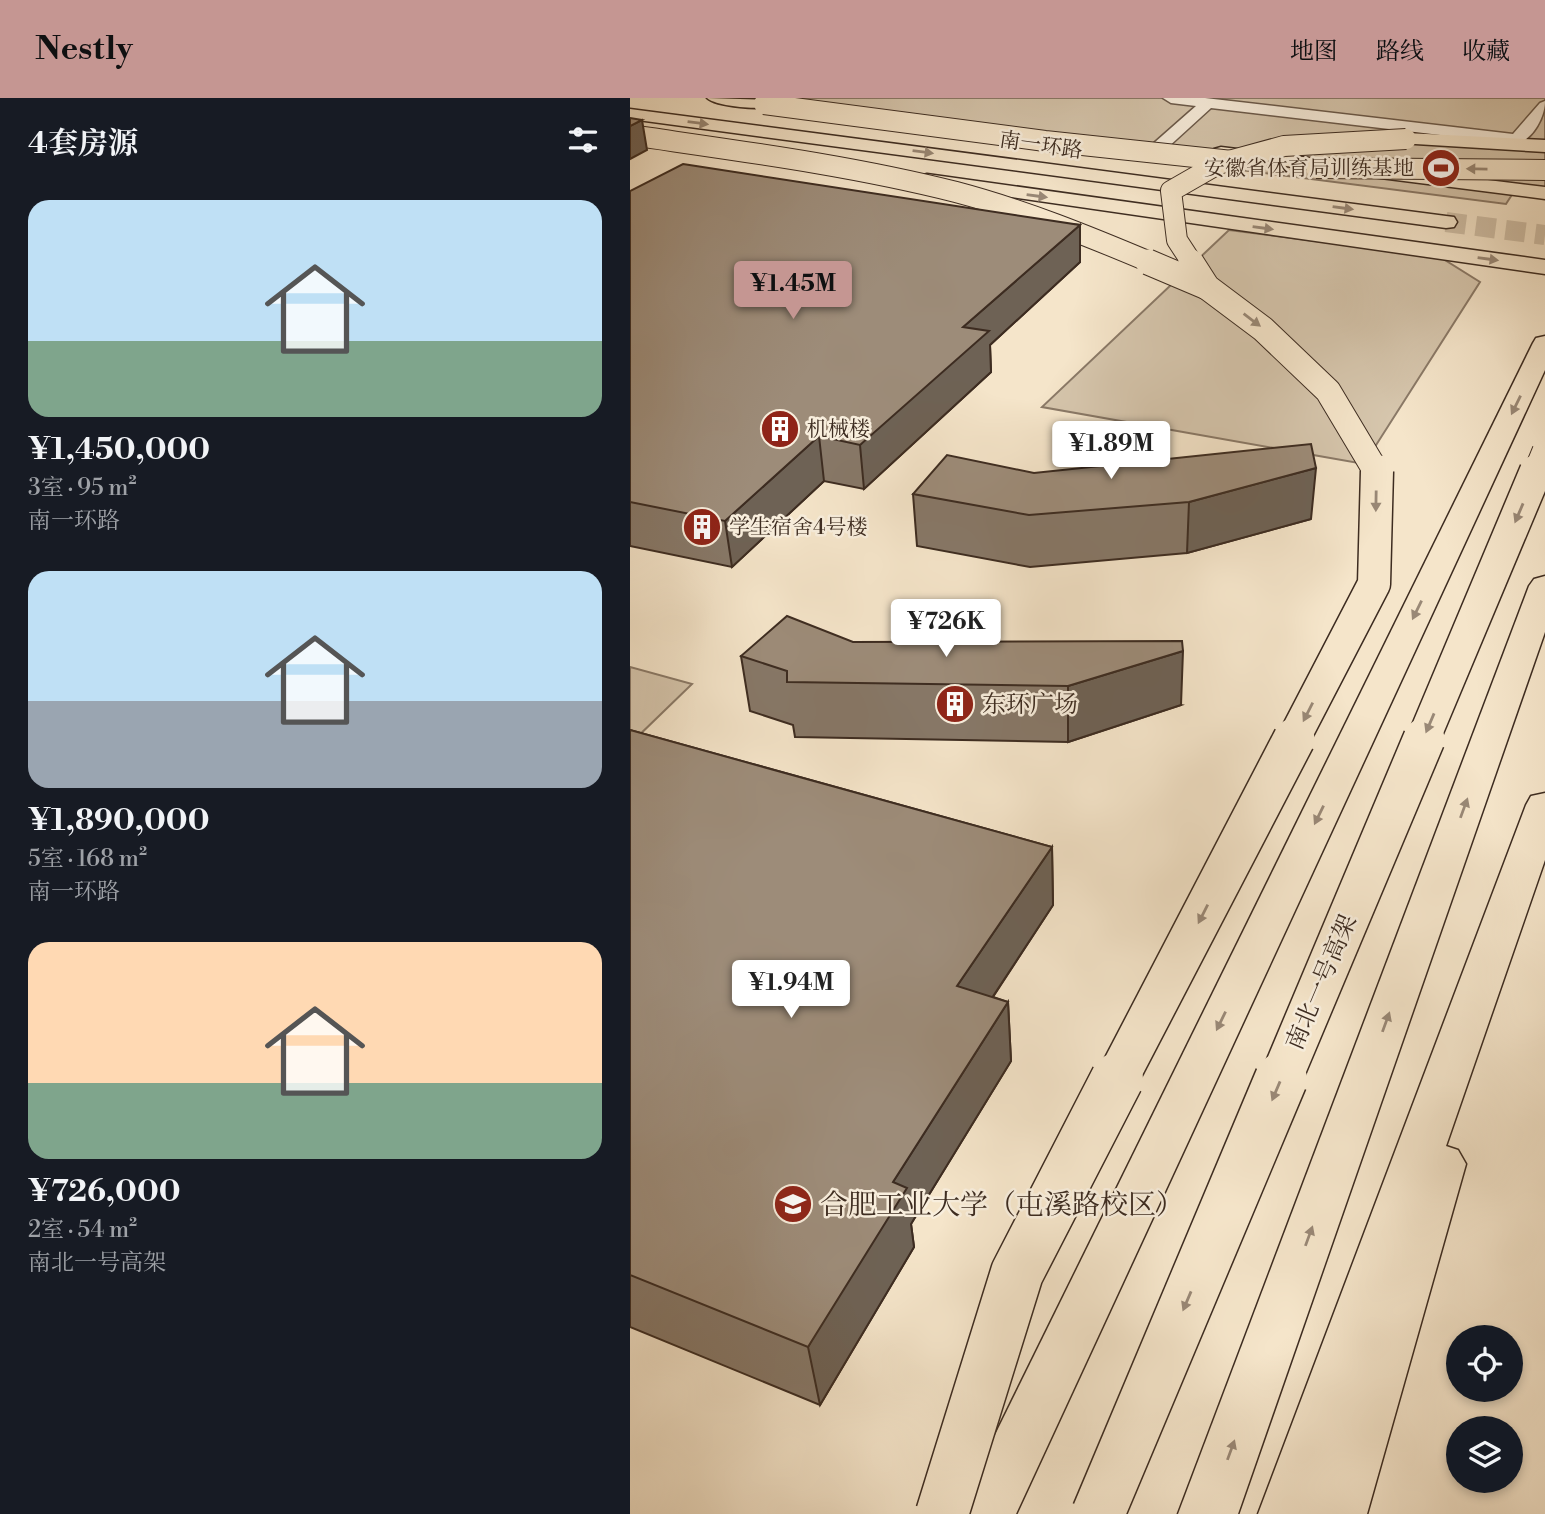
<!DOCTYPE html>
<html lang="zh">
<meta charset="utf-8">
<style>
:root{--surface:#171b24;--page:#20242c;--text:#f1f3f6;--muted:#9ea1a6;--accent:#c59692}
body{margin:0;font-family:"Libre Bodoni","Noto Serif SC",serif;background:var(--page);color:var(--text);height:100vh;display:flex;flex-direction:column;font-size:26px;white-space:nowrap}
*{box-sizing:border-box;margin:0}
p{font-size:23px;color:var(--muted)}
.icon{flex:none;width:38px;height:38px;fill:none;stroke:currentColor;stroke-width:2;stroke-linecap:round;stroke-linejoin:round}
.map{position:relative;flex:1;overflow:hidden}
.side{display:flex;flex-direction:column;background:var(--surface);width:630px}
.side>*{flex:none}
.buttons{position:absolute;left:816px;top:1227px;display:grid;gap:14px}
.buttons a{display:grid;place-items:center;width:77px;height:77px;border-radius:50%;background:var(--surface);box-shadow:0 4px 10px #0003;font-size:35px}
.price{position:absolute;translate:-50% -60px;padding:0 16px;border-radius:7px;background:#fff;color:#222;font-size:23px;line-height:46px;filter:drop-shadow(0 2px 4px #0008)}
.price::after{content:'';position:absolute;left:50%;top:42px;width:21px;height:16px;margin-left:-10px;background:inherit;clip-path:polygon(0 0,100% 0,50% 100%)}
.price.current{background:var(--accent);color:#111}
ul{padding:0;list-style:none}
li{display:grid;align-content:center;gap:14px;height:371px;padding:0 28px}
li span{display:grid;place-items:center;height:217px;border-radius:21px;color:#555}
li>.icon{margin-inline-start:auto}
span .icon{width:126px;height:126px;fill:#fffc;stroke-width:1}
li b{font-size:30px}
h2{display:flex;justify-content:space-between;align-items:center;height:84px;padding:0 28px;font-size:30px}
header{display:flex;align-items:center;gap:42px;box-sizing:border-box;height:98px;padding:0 35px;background:var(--accent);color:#111}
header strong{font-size:33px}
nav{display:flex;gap:38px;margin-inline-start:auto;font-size:24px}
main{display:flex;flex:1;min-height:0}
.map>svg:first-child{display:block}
.green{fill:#d6c6ad;stroke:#8a7967;stroke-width:2}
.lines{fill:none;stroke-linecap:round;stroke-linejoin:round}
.highway-tunnel{stroke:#d0c0a8;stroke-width:20;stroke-dasharray:20 10;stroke-linecap:butt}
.lane-casing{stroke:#6b5a4b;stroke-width:3}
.primary-casing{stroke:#3d2c21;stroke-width:3}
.highway-casing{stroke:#3d2c21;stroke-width:3}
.lane{fill:#f8eedd;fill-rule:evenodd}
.primary{fill:#f5e5ca;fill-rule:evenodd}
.highway{fill:#f5e5ca;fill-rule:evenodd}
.highway-bridge-far4-casing{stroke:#3d2c21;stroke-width:22;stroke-linecap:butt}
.highway-bridge-far3-casing{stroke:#3d2c21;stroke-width:27;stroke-linecap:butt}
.highway-bridge-far2-casing{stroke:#3d2c21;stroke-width:35;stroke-linecap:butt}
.highway-bridge-far1-casing{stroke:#3d2c21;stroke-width:44;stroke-linecap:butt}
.highway-bridge-casing{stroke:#3d2c21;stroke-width:55;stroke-linecap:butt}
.highway-bridge-far4{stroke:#f5e5ca;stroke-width:20}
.highway-bridge-far3{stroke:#f5e5ca;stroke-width:25}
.highway-bridge-far2{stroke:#f5e5ca;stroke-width:32}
.highway-bridge-far1{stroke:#f5e5ca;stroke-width:41}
.highway-bridge{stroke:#f5e5ca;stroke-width:52}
.wall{fill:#877868;stroke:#3d2c21;stroke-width:2}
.shaded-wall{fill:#6e6255;stroke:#3d2c21;stroke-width:2}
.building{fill:#9d8c79;stroke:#3d2c21;stroke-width:2}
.oneway{fill:#998876}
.labels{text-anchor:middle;stroke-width:5;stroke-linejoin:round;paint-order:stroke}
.far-street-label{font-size:21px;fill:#3d2c21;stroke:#f8eedd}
.far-poi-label{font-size:21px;fill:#3d2c21;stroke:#f8eedd;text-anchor:start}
.poi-label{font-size:24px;fill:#3d2c21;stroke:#f8eedd;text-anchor:start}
.street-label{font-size:24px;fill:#3d2c21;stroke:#f8eedd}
.near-poi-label{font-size:28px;fill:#3d2c21;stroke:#f8eedd;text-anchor:start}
</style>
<header>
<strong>Nestly</strong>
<nav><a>地图</a><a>路线</a><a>收藏</a></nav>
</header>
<main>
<section class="side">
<h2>4套房源<svg class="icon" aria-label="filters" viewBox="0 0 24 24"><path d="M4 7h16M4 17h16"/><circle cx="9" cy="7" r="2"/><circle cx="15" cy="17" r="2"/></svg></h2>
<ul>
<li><span style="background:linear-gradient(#bfe0f5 65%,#7fa58c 0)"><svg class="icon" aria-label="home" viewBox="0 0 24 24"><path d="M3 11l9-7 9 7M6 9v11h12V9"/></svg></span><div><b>¥1,450,000</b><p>3室 · 95 m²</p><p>南一环路</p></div></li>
<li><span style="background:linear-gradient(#bfe0f5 60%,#9aa5b1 0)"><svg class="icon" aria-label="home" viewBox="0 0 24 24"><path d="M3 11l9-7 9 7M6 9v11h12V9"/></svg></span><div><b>¥1,890,000</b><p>5室 · 168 m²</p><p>南一环路</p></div></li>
<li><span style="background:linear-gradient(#ffd9b3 65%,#7fa58c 0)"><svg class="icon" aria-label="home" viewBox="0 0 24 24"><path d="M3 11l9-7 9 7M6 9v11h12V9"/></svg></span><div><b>¥726,000</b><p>2室 · 54 m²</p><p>南北一号高架</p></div></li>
</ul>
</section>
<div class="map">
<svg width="915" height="1416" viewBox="0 0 915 1416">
<rect width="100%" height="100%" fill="#f5e5ca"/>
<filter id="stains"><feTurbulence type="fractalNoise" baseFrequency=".00286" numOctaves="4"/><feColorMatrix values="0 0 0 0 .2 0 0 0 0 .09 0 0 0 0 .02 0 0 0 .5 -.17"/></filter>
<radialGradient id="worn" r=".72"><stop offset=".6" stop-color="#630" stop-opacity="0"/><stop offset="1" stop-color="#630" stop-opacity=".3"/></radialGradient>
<g class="green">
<polygon points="148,0 915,0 915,95 885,92 876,106 133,11"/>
<polygon points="599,132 810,159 850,184 734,366 412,309"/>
<polygon points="0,569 62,586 0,646"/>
</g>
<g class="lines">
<polyline class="highway-tunnel" points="816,124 915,137"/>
<g class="lane-casing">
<path id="lane" d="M533,0h42l308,36 27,-31 5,-2c0,16 -12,38 -28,43l-306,-36 -45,41h-12l-2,-3 2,-3 42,-37 -25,-3z"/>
</g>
<g class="primary-casing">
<g id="primary">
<polygon points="591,49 915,89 915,101 584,59 581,55 584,51"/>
<polygon points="297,76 915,162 915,176 290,86 287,82 290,78"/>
</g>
</g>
<g class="highway-casing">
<g id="highway">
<path d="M77,0l63,2 3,4c-8,8 -58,2 -66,-6z"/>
<polygon points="0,11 816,118 824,119 827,124 824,129 816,130 0,21"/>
<polygon points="776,35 915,42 915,54 769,45 767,41 769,37"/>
<polygon points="915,238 915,272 386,1416 326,1416 903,245 906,240"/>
<polygon points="915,478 915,534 608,1416 548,1416 899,488 904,481"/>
<polygon points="915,695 915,762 816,1048 828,1052 836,1066 737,1416 628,1416 896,707 901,698"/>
</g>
</g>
<use href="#lane" class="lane"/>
<use href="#primary" class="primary"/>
<use href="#highway" class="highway"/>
<g class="highway-bridge-far4-casing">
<g id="highway-bridge-far4">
<polyline points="134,6 415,43 602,63"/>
<path d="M0,37c109,16 219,30 326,57 68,18 132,44 196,71"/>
<polyline points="686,70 915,72"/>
<polyline points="562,165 547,142 541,93 588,66 654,48 776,41"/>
</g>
</g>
<g class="highway-bridge-far3-casing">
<g id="highway-bridge-far3">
<polyline points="518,164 577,189"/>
<polyline points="561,164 577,189 633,231 698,293 747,375"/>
<polyline points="906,375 915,353"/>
</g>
</g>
<g class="highway-bridge-far2-casing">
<g id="highway-bridge-far2">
<polyline points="663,642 744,486 747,373"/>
<polyline points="793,642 906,373"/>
</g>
</g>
<g class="highway-bridge-far1-casing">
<g id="highway-bridge-far1">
<polyline points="486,983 664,641"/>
<polyline points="650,983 794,641"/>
</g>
</g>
<g class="highway-bridge-casing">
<g id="highway-bridge">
<polyline points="312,1416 387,1175 487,981"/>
<polyline points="468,1416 651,981"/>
</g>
</g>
<use href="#highway-bridge-far4" class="highway-bridge-far4"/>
<use href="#highway-bridge-far3" class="highway-bridge-far3"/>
<use href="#highway-bridge-far2" class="highway-bridge-far2"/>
<use href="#highway-bridge-far1" class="highway-bridge-far1"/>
<use href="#highway-bridge" class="highway-bridge"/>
</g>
<g class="wall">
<polygon points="0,93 450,127 450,164 360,247 361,274 234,391 194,383 102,469 0,448"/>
<polygon points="404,375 681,421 557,455 400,469 287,448 283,396"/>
<polygon points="223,544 551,607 438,644 165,639 163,627 120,613 111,558"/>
<polygon points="0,632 422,749 423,807 363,899 378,904 381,963 281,1126 284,1149 190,1307 0,1229"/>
</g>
<g class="shaded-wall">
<polygon points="12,22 17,52 0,61 0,28"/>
<polygon points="450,127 450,164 360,247 361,274 234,391 230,347 333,229"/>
<polygon points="189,338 194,383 102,469 95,423"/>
<polygon points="686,370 681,421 557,455 559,404"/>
<polygon points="553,553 551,607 438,644 438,588"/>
<polygon points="422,749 423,807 331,947 327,888"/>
<polygon points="378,904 381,963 281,1126 284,1149 190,1307 178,1249 263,1084"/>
</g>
<g class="building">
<polygon points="0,20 12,22 0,28"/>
<polygon points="53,66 450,127 333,229 359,233 230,347 189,338 95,423 0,404 0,93"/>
<polygon points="681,346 686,370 559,404 399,417 283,396 317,357 404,375"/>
<polygon points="157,518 223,544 552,543 553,553 438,588 157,584 157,573 111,558"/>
<polygon points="0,632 422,749 327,888 378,904 263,1084 277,1090 178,1249 0,1177"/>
</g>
<defs><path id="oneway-solid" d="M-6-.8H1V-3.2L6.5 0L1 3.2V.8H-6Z" transform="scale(1.75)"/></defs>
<g class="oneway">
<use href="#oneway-solid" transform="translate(68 25) rotate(7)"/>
<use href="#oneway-solid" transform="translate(293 54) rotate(7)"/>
<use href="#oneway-solid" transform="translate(847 71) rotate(-179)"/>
<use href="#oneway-solid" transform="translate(407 98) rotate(8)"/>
<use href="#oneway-solid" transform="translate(713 110) rotate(8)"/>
<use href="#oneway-solid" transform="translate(633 130) rotate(8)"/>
<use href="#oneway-solid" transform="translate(858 161) rotate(8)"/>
<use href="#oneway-solid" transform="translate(622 222) rotate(37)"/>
<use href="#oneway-solid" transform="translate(886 307) rotate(116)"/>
<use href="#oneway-solid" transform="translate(746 403) rotate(91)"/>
<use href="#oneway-solid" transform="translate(889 415) rotate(113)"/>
<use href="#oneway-solid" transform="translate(787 512) rotate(116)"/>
<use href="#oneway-solid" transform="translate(678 614) rotate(117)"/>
<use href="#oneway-solid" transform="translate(800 625) rotate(113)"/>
<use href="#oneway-solid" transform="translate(834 710) rotate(-70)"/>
<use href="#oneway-solid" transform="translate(689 717) rotate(116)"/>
<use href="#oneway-solid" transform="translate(573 816) rotate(117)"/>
<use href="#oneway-solid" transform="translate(591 923) rotate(116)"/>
<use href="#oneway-solid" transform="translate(756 924) rotate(-70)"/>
<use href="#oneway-solid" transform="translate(646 993) rotate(113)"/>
<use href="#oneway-solid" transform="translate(679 1138) rotate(-70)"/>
<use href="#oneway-solid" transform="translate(557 1203) rotate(113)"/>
<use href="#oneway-solid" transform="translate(601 1352) rotate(-70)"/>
</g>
<defs>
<g id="stadium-disc" transform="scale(2.0125)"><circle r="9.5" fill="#8f2418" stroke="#f8eedd"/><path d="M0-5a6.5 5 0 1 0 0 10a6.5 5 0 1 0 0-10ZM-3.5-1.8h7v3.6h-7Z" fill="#fff"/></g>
<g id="building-disc" transform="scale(2.0125)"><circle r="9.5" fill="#8f2418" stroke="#f8eedd"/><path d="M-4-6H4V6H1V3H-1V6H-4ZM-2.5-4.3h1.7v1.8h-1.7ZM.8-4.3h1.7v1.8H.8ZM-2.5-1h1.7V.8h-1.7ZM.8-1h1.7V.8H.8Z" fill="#fff"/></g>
<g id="university-disc" transform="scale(2.0125)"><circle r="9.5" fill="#8f2418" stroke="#f8eedd"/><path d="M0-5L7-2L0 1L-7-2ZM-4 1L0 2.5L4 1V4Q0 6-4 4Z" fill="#fff"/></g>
</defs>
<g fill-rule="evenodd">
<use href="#stadium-disc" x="811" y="70"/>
<use href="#building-disc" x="150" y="331"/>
<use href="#building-disc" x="72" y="429"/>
<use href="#building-disc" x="325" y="606"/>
<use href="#university-disc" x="163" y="1106"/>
</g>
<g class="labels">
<g class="far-street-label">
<text transform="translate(411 47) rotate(8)" y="7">南一环路</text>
</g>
<g class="far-poi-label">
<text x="784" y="77" text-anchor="end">安徽省体育局训练基地</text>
<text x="177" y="338">机械楼</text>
<text x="99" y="436">学生宿舍4号楼</text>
</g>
<g class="poi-label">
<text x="352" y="614">东环广场</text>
</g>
<g class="street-label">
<text transform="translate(691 884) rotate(-67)" y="8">南北一号高架</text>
</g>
<g class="near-poi-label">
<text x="190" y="1116">合肥工业大学（屯溪路校区）</text>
</g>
</g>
<rect width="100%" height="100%" filter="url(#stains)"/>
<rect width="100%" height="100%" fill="url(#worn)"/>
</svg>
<div class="buttons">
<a><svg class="icon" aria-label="locate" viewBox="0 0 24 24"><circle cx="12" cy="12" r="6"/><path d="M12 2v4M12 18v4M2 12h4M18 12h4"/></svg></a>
<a><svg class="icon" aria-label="layers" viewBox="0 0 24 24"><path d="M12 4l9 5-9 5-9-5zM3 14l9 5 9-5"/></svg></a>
</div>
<b class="price current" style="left:163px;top:223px">¥1.45M</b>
<b class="price" style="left:481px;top:383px">¥1.89M</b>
<b class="price" style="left:316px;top:561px">¥726K</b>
<b class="price" style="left:161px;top:922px">¥1.94M</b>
</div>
</main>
